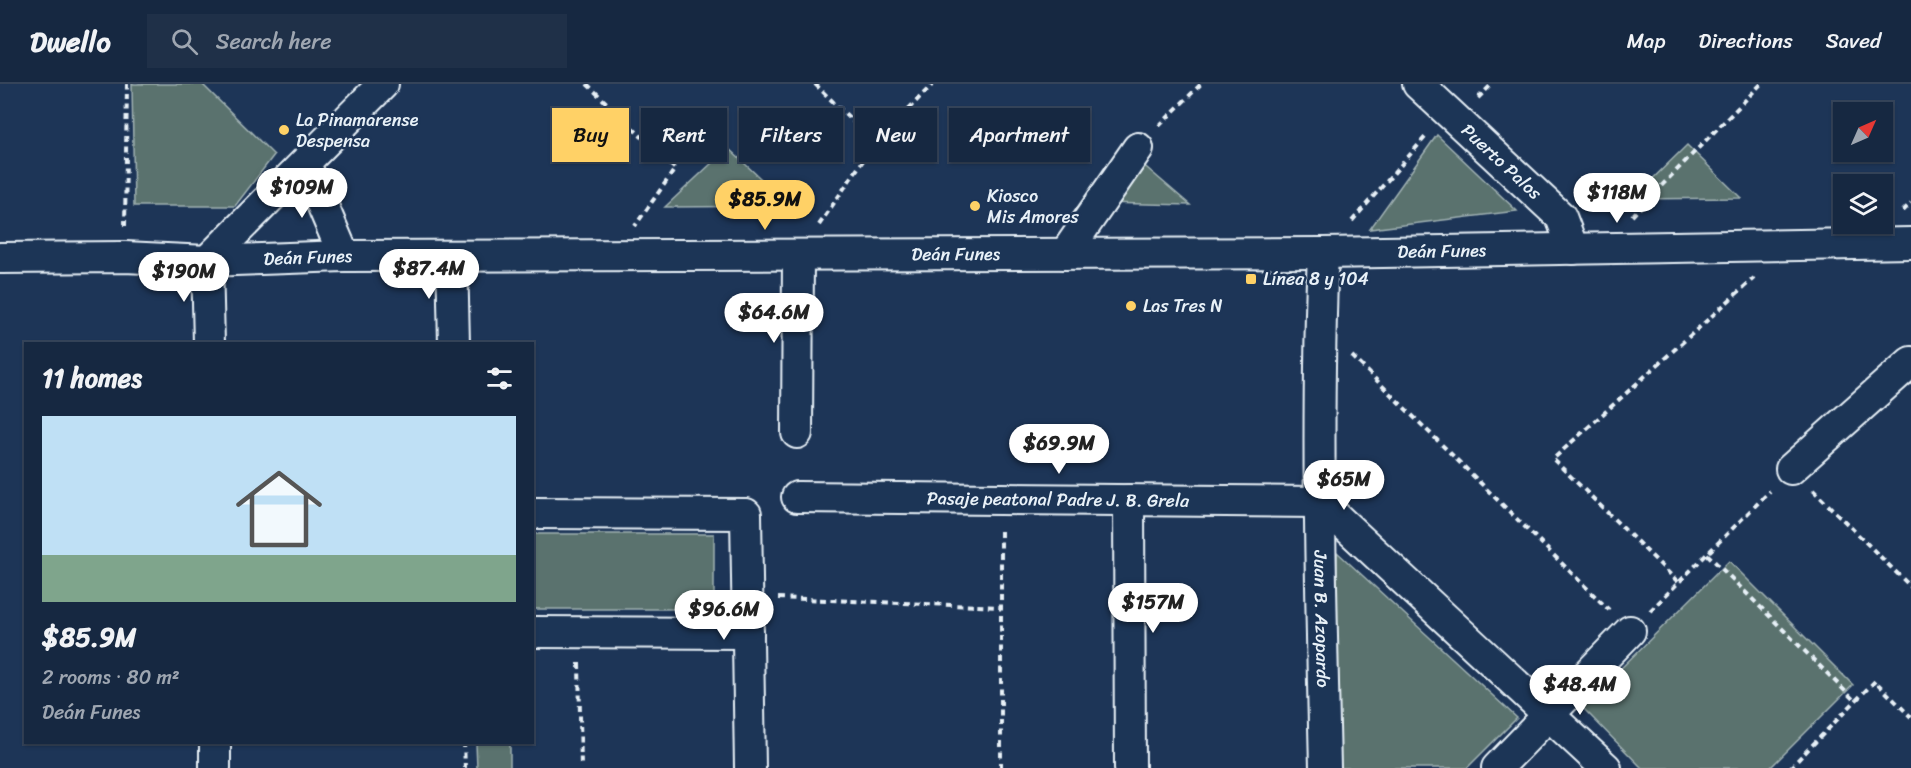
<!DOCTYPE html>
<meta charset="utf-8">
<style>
:root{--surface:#162841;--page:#1f3048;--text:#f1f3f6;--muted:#9ea6b1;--line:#35445a;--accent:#ffd166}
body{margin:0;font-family:Sriracha,sans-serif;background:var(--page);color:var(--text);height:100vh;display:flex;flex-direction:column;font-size:22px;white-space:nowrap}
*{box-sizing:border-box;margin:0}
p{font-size:20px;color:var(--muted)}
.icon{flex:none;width:33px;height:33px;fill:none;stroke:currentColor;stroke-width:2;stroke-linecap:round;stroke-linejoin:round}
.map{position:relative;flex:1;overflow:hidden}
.sheet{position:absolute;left:24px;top:258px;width:510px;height:402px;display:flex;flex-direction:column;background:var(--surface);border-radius:0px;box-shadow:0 2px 4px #0004,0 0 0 2px var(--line)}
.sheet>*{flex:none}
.banner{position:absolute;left:552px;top:24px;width:570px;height:54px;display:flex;gap:12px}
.needle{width:39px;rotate:45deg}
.tools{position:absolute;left:1833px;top:18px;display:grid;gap:12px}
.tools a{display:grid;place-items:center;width:60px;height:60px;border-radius:0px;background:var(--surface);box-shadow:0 2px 4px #0004,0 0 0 2px var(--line);font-size:30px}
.price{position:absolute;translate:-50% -51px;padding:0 14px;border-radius:21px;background:#fff;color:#222;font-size:20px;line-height:39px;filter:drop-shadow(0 2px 3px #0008)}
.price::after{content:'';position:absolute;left:50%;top:36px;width:18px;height:14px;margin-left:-9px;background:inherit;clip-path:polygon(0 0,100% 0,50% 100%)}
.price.current{background:var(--accent);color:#111}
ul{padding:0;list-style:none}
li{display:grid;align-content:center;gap:12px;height:318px;padding:0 18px}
li span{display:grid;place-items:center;height:186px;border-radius:0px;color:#555}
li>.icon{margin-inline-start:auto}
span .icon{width:108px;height:108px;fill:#fffc;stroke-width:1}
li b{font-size:26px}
h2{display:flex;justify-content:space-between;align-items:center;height:72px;padding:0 18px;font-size:26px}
.pill{padding:0 21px;border-radius:0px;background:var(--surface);box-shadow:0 2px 4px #0004,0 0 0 2px var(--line);font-size:21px;line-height:54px}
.pill.current{background:var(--accent);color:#111}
header{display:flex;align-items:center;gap:36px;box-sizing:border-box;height:84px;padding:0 30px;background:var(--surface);border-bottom:2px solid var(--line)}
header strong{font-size:28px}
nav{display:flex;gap:33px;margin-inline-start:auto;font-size:21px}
.search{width:420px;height:54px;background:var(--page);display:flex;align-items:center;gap:15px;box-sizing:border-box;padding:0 21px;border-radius:0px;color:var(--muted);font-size:22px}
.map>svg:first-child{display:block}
.green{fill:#5a726e;stroke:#a1b2b3;stroke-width:1.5}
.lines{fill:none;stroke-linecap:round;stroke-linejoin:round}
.minor-casing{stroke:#e8f1f8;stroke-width:34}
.path{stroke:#e8f1f8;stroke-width:4;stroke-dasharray:6 4.5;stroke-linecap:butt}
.minor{stroke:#1d3557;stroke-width:30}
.poi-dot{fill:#ffd166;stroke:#1d3557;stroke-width:2}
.labels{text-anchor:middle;stroke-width:5;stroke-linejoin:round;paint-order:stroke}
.poi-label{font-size:18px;fill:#e8f1f8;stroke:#1d3557;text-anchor:start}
.street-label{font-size:18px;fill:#e8f1f8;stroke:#1d3557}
</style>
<header>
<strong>Dwello</strong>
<div class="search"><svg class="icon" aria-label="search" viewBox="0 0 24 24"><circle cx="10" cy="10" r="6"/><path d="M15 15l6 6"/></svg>Search here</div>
<nav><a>Map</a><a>Directions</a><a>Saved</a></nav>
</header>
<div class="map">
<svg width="1911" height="684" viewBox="0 0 1911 684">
<rect width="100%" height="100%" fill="#1d3557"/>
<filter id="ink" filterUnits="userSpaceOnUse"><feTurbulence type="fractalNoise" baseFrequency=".0167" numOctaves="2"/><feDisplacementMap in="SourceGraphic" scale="12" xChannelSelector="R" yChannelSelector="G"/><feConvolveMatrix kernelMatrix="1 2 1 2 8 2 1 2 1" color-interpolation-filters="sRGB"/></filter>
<g filter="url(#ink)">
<g class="green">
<polygon points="132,0 202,0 274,71 235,122 134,122"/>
<polygon points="1437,51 1517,127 1370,145"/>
<polygon points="1687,61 1741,114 1632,115"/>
<polygon points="728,64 790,122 665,123"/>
<polygon points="1140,78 1190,121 1102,119"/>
<polygon points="532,450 714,450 714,525 533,525"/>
<polygon points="1337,468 1517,634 1467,684 1334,684"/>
<polygon points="1729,477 1853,601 1770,684 1642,684 1582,623"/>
<polygon points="476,659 510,659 510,684 477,684"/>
</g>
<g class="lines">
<g class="minor-casing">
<g id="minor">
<path id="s1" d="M1418,0l143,133 12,32"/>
<polyline points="305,80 344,172"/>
<path id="s2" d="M1323,169c-7,172 -2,343 2,515"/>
<polyline points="1065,170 1138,64"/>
<polyline points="452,172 454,260"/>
<path id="s3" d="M0,174l125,-1 82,4 137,-5 979,-3 588,-10"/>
<polyline points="207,177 383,0"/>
<polyline points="207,177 209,260"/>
<polyline points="797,349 798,171"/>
<polyline points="1791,385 1911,278"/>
<path id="s4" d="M797,413l523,5 286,266"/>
<polyline points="1129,416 1130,684"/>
<polyline points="532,429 746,430 750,684"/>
<polyline points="532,548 748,549"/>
<polyline points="215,658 215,684"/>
<polyline points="1497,684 1630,547"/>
</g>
</g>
<g class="path">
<polyline points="587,0 675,85 635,142"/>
<polyline points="815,0 875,59"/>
<polyline points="1478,14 1492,0"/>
<polyline points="1159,42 1201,0"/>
<polyline points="1903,127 1911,119"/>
<polyline points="1632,132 1761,0"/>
<polyline points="1352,137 1428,50"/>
<polyline points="819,141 875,59 933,0"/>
<polyline points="125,142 127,0"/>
<polyline points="1352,272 1609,526"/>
<polyline points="1813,406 1911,503"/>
<polyline points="1707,470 1855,617"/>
<polyline points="1678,498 1553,375 1754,194"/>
<polyline points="778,514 1001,523"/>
<polyline points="1650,527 1770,407"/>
<polyline points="579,579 581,684"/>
<polyline points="464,658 465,684"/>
<polyline points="1001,684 1001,445"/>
<polyline points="1790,684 1875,597 1911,633"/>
</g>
<use href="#minor" class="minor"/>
</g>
</g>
<g class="poi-dot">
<circle cx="284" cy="46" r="6"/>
<circle cx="975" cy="122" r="6"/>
<rect x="1245" y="189" width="12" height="12" rx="3"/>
<circle cx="1131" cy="222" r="6"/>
</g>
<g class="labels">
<g class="poi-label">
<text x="296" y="42">La Pinamarense<tspan x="296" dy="21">Despensa</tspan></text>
<text x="987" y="118">Kiosco<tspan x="987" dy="21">Mis Amores</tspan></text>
<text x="1263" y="201">Línea 8 y 104</text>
<text x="1143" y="228">Las Tres N</text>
</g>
<g class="street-label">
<text dy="6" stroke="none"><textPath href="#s1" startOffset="114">Puerto Palos</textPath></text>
<text dy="6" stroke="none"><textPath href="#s3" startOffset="1442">Deán Funes</textPath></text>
<text dy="6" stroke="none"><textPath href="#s3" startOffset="956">Deán Funes</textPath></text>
<text dy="6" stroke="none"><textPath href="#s3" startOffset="308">Deán Funes</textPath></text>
<text dy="6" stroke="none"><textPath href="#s4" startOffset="261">Pasaje peatonal Padre J. B. Grela</textPath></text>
<text dy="6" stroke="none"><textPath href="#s2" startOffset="366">Juan B. Azopardo</textPath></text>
</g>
</g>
</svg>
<div class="tools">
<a><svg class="needle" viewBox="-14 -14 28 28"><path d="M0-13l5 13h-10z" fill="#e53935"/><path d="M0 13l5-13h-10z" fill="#9ea6b1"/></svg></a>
<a><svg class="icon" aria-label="layers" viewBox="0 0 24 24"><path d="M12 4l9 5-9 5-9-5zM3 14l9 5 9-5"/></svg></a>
</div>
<b class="price" style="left:302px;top:135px">$109M</b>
<b class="price" style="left:1617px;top:140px">$118M</b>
<b class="price current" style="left:765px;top:147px">$85.9M</b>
<b class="price" style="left:429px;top:216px">$87.4M</b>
<b class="price" style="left:184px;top:219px">$190M</b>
<b class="price" style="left:774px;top:260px">$64.6M</b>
<b class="price" style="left:1059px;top:391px">$69.9M</b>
<b class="price" style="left:1344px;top:427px">$65M</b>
<b class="price" style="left:1153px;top:550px">$157M</b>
<b class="price" style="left:724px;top:557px">$96.6M</b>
<b class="price" style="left:1580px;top:632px">$48.4M</b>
<div class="banner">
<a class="pill current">Buy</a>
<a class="pill">Rent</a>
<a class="pill">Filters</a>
<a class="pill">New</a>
<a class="pill">Apartment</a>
</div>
<section class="sheet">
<h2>11 homes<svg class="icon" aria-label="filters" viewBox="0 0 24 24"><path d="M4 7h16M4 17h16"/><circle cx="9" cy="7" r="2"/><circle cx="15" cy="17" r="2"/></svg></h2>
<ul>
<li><span style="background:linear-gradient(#bfe0f5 75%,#7fa58c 0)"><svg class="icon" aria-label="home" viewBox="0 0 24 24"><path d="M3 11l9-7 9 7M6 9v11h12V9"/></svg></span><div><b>$85.9M</b><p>2 rooms · 80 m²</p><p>Deán Funes</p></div></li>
</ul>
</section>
</div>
